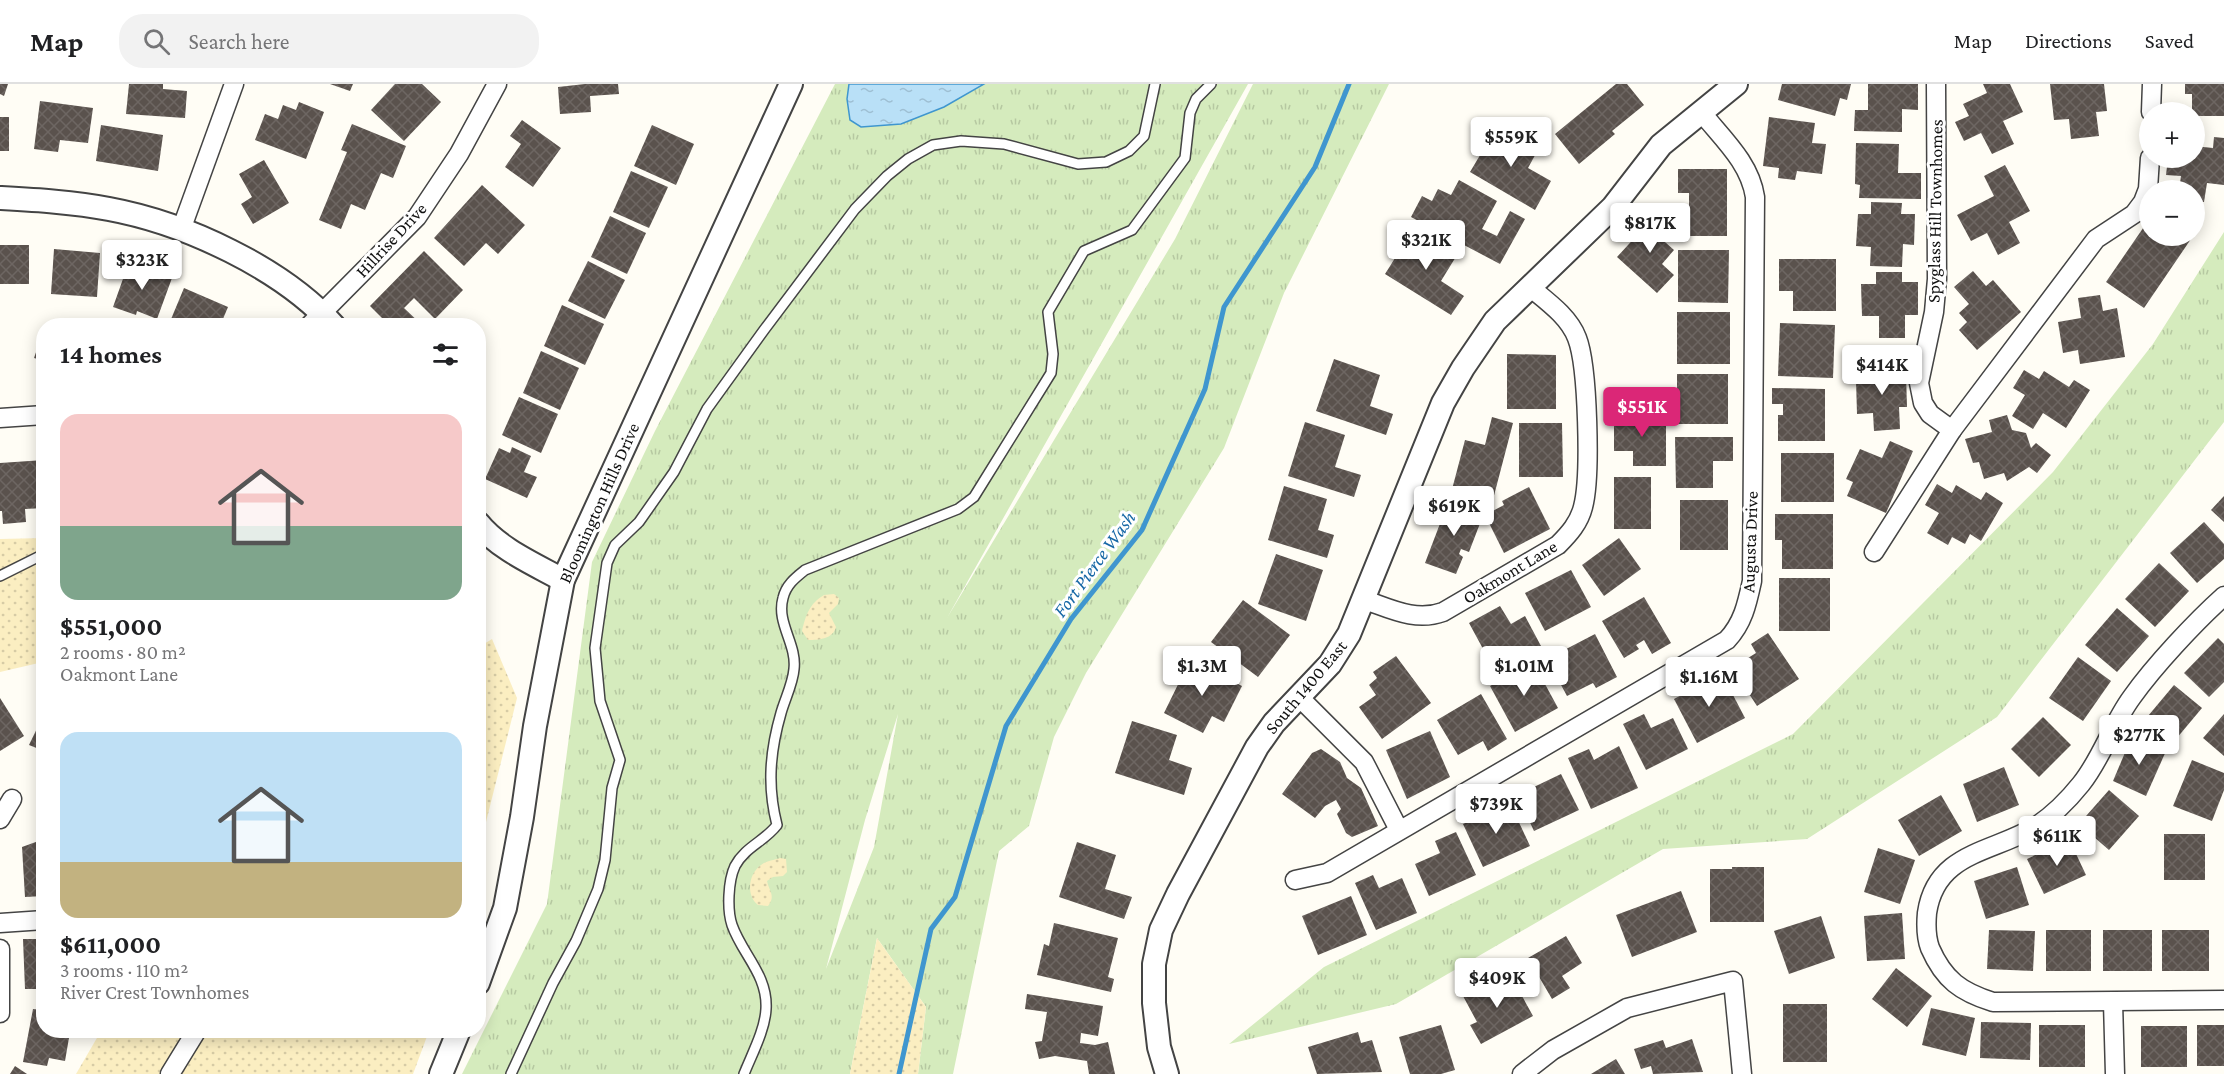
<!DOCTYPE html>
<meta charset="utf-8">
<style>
:root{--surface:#fff;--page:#f2f2f2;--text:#202124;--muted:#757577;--line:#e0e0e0;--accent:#db2777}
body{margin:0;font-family:"Crimson Pro",serif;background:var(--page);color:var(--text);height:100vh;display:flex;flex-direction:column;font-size:22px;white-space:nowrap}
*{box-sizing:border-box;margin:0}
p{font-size:20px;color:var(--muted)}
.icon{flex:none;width:33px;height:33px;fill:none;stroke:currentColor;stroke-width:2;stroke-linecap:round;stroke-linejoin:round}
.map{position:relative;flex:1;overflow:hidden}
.drawer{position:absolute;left:36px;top:234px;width:450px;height:720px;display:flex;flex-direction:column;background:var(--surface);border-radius:24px;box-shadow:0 3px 15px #0003}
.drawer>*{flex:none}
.tools{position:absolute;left:2139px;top:18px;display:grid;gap:12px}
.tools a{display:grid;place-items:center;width:66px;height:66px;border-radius:50%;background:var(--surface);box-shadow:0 3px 15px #0003;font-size:30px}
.price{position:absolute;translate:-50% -51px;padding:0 14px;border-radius:6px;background:#fff;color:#222;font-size:20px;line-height:39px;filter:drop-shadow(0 2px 3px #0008)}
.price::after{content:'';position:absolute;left:50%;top:36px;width:18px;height:14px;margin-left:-9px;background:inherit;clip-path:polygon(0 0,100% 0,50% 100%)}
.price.active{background:var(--accent);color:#fff}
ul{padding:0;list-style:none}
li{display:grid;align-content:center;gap:12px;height:318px;padding:0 24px}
li span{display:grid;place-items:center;height:186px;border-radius:18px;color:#555}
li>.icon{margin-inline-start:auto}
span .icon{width:108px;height:108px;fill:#fffc;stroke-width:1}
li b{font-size:26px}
h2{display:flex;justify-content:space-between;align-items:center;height:72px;padding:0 24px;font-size:26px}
header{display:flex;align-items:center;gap:36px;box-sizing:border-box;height:84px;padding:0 30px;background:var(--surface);border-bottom:2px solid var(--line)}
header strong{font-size:28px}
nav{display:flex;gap:33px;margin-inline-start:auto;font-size:21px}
.search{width:420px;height:54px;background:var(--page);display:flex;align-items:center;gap:15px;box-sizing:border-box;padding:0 21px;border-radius:24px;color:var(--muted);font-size:22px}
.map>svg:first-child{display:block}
.grass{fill:url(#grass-tufts);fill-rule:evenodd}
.sand{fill:url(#sand-dots)}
.water{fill:url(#water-ripples);stroke:#3f96cf;stroke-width:1.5}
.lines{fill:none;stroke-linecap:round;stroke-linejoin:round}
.stream{stroke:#3f96cf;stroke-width:5}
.building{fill:url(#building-cross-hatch)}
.service-casing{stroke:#444;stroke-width:12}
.minor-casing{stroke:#444;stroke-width:21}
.tertiary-casing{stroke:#444;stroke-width:26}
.service{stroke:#fff;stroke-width:9}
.minor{stroke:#fff;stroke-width:18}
.tertiary{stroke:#fff;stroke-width:22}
.labels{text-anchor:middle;stroke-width:6;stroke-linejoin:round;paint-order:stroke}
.street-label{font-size:18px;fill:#111;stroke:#fff}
.water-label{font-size:20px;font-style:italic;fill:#1768a6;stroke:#fff}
</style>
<header>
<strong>Map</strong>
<div class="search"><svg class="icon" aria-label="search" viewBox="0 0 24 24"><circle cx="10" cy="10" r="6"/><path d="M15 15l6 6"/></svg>Search here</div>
<nav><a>Map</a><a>Directions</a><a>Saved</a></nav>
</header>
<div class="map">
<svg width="2224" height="990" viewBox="0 0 2224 990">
<defs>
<pattern id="grass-tufts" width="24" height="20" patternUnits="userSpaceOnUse" patternTransform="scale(1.5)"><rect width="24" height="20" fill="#d5ebbd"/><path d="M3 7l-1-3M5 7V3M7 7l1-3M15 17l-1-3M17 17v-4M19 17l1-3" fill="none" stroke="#b6c8a1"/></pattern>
<pattern id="sand-dots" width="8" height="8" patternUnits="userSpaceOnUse" patternTransform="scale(1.5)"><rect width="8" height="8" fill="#fbeec1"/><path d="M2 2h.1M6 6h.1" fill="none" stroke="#d6cba5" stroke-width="1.8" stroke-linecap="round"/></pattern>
<pattern id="water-ripples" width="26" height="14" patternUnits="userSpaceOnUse" patternTransform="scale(1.5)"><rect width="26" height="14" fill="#b9e0f7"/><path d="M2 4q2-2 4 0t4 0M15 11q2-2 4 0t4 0" fill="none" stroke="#9ebfd3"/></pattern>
<pattern id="building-cross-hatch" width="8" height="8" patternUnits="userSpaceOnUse" patternTransform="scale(1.5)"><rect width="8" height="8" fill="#5a524d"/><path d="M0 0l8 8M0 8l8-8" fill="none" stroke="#6d6662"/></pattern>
</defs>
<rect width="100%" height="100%" fill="#fffdf5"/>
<g class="grass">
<path d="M835,0h413l-301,534 228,-379 78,-155h136l-105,209 -60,155 -138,225 -32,64 -25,89 -30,25 -46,223h-35l8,-67 -49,-69 -27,136h-388l85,-170 45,-342 63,-131zM898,630l-24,133 -48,122 39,-149z"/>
<polygon points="2224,148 2224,338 1997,633 1807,755 1663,765 1396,920 1229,960 1324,883 1793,650 2053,388 2153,260"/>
</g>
<g class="sand">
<polygon points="44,454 43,578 0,588 0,455"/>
<path d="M824,511l10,-1 5,4 -1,6 -9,9 7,14c-3,12 -17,13 -28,13l-6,-9c4,-16 7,-27 22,-36z"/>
<polygon points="492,555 517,614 479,766 479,563"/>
<path d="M780,774l6,1 1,13 -4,4 -10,1 -6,4c2,10 9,15 1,25l-10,-1c-12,-9 -10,-31 3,-40 5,-4 13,-5 19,-7z"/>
<polygon points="877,854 926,923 918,990 850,990"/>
<polygon points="101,947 429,947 413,990 76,990"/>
</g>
<polygon class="water" points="849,0 984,0 944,23 901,40 861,43 850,36 847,15"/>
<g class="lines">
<polyline class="stream" points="899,990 931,845 955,813 1006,642 1071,535 1142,446 1205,305 1224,223 1315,83 1349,0"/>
</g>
<g class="building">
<polygon points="0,0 8,0 4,12 0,10"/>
<polygon points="129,0 163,0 163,5 187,7 185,34 126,30"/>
<polygon points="330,0 353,0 350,7"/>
<polygon points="395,0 422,0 441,18 404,57 371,26"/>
<polygon points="585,0 618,0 619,10 590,12 591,28 560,30 558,3"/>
<polygon points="1616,0 1627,0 1644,21 1612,47 1615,50 1579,80 1555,50"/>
<polygon points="1782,0 1851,0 1847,16 1840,14 1835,32 1778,16"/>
<polygon points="1868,0 1918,0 1918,26 1902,25 1902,48 1854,47 1855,26 1868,26"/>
<polygon points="1983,0 2010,0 2023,28 2003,37 2014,60 1992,70 1981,49 1964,57 1955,38 1969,32 1963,20 1987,9"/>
<polygon points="2050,0 2104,0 2107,27 2096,28 2099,52 2071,55 2069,35 2054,36"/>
<polygon points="2185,0 2224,0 2224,32 2194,32 2194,28 2192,28 2192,10 2185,10"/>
<polygon points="40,17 93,24 88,59 60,56 58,68 34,65"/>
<polygon points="299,18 324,28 306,75 255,56 265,30 278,35 283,21 296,26"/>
<rect x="0" y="33" width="9" height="34"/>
<polygon points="1769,33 1815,39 1812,59 1826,60 1822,90 1797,87 1795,96 1778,94 1779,84 1763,82"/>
<polygon points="522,36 561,64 533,103 505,83 521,60 510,52"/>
<polygon points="352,40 406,62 393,94 381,89 365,126 351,120 341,145 319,136 347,68 341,66"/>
<polygon points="101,41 163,51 158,87 96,77"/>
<polygon points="652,41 694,60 676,101 634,82"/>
<polygon points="1498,41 1539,64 1528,84 1551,97 1535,126 1470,88"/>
<polygon points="2214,53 2224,54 2224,101 2207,99 2204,118 2194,117 2194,106 2179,106 2181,92 2166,91 2168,74 2194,74 2194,62 2213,64"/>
<polygon points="1856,59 1899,60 1898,89 1921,89 1921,115 1859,114 1860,101 1855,100"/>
<polygon points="264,76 289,119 253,140 241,120 252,113 239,90"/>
<polygon points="2005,81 2030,127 2009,138 2020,159 1998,171 1987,149 1971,157 1957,131 1994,112 1984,92"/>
<polygon points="1678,85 1727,85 1727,152 1689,152 1689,109 1678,109"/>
<polygon points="631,87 668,103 649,144 613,128"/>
<polygon points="1459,96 1497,117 1482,145 1497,152 1510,127 1525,135 1500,180 1411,133 1422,112 1432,117 1438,105 1451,111"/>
<polygon points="482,101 525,141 498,170 486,159 464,182 434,154"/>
<polygon points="1871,118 1902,119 1901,130 1915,130 1914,161 1903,160 1902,183 1870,182 1871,163 1856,162 1858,130 1871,130"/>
<polygon points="1661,125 1672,135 1657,151 1674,166 1662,180 1674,191 1657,209 1617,173"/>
<polygon points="610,132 646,149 627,190 591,173"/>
<polygon points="2150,134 2150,152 2193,152 2144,224 2106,198"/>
<polygon points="1414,144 1457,171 1441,197 1464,212 1451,231 1385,190"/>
<rect x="0" y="161" width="29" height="39"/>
<polygon points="54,165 100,169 97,213 51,210"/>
<polygon points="1678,166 1729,166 1728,219 1678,218"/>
<polygon points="424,167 463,206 435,235 414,214 404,224 423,242 390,242 370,222"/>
<polygon points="1779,175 1836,175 1836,227 1793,227 1793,207 1779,207"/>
<polygon points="588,177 625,196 605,235 568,217"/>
<polygon points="129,178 172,194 157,235 137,227 136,231 113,223"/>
<polygon points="1973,187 1986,202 1993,196 2021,228 1977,266 1959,246 1967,238 1959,229 1969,220 1954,203"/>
<polygon points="1876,188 1902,188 1902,198 1918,198 1918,231 1905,231 1905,254 1879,254 1879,232 1862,232 1861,200 1876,200"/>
<polygon points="184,204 228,223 220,242 169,240"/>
<polygon points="2100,211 2103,227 2117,224 2125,273 2080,280 2078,266 2063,269 2058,238 2081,234 2078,214"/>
<polygon points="562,221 604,240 585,281 544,262"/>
<rect x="1677" y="228" width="53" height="52"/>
<polygon points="1780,239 1835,241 1833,294 1778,292"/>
<polygon points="44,245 44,277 34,274"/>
<polygon points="541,267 579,284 560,326 523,309"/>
<polygon points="1507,270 1556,271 1556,325 1507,325"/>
<polygon points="1334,275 1380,291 1370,322 1393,330 1386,351 1316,327"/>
<polygon points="1890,280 1890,291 1906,290 1907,323 1899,323 1900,345 1874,347 1873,329 1857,330 1856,296 1866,296 1865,281"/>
<polygon points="2024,286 2039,295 2044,287 2069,303 2074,296 2090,306 2066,344 2043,329 2033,345 2012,332 2025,311 2013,304"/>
<rect x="1677" y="290" width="51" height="50"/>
<polygon points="1772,304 1825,305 1825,357 1778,357 1778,331 1783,331 1783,320 1772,320"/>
<polygon points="519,313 558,330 541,369 502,351"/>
<polygon points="1614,331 1666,331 1666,382 1633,382 1633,367 1614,367"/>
<polygon points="2007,331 2012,346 2026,349 2031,364 2036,359 2051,371 2037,389 2029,383 2007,397 2004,389 1984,395 1979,378 1973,379 1965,355 1992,348 1989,336"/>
<polygon points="1492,333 1513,339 1491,423 1450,413 1465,356 1485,361"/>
<polygon points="1305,338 1345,351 1335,383 1361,391 1354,413 1288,392"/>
<polygon points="1519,339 1562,339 1563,393 1519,393"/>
<polygon points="1675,353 1733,353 1733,377 1713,377 1713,404 1676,404"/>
<polygon points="1890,357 1913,367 1886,429 1847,412 1853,398 1846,395 1860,365 1882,374"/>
<polygon points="512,363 531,372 524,388 537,393 527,414 485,395 499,364 510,369"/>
<rect x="1781" y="369" width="53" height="49"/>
<polygon points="44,376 44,424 25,425 26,438 3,440 2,427 0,427 0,379"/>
<rect x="1614" y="393" width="37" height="52"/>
<polygon points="1937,400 1952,409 1956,401 1981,416 1986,408 2003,419 1981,457 1970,450 1965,460 1952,453 1948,461 1927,449 1939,429 1925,421"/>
<polygon points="1284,402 1327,415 1318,446 1334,451 1327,474 1268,456"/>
<polygon points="1529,403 1550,445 1504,469 1485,431 1504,421 1502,417"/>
<polygon points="2224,412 2224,438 2211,426"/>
<polygon points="1449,416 1484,429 1469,468 1461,465 1459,470 1463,473 1456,490 1425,479"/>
<rect x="1680" y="416" width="48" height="50"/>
<polygon points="1775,430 1833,430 1833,485 1782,485 1782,456 1775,456"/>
<polygon points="2204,438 2224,460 2224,475 2197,499 2170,469"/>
<polygon points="1619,454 1641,485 1604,512 1582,481"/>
<polygon points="1276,470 1323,486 1306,537 1258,520"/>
<polygon points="2159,479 2189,507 2155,543 2125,515"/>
<polygon points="1571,486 1591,523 1545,547 1525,509"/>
<rect x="1779" y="494" width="51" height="53"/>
<polygon points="1644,513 1671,559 1652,570 1644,556 1636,561 1639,565 1624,574 1602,537"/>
<polygon points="1243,516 1290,551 1258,593 1211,558"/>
<polygon points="1500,522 1511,540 1525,532 1541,562 1495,587 1469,539"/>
<polygon points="2117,524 2149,552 2117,588 2085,561"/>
<polygon points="1768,549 1799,595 1757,622 1732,584 1756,569 1751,560"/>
<polygon points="1595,550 1617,593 1596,604 1593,599 1567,612 1547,575"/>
<polygon points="2218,554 2224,560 2224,598 2209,613 2184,589"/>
<polygon points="1396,572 1431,619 1382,655 1359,623 1376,611 1369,601 1377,594 1373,588"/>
<polygon points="2078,573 2111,597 2083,637 2049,614"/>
<polygon points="1190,576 1242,602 1224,638 1212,632 1203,649 1164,629"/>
<polygon points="1533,578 1558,624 1515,648 1490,602"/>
<polygon points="1722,590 1745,634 1697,659 1674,615"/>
<polygon points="2174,601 2202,624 2171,661 2143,638"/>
<polygon points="1481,610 1507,655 1488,667 1483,657 1458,671 1437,636"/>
<polygon points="0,614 24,652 0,667"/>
<polygon points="44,630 44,667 29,661"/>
<polygon points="1644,630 1651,644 1673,634 1688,665 1646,686 1623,640"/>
<polygon points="2224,630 2224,672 2203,654"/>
<polygon points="2043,633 2071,661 2039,693 2011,665"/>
<polygon points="1132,637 1177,651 1169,676 1192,684 1184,711 1115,689"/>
<polygon points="1430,647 1450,693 1407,715 1386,666"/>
<polygon points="2132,652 2166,667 2146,712 2113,697"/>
<polygon points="1619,662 1638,704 1591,725 1568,674 1589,665 1594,676"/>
<polygon points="1321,665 1340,678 1347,694 1361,704 1378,742 1352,753 1346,749 1337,730 1341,725 1336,716 1325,722 1315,734 1282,710 1312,669"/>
<polygon points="2192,676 2224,689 2224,706 2212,737 2173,722"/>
<polygon points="2004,683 2019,721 1977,738 1963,700"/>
<polygon points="1561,690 1579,726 1534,747 1517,711"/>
<polygon points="2109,706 2139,732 2109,766 2079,740"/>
<polygon points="1941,711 1962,747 1919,772 1898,736"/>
<polygon points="1510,719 1530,762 1483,783 1463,740"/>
<polygon points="1456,748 1476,791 1429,812 1415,780 1440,769 1435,757"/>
<rect x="2164" y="750" width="41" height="46"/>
<polygon points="44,755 44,812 25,813 22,763"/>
<polygon points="2069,755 2086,791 2044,810 2027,775"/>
<polygon points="1077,758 1116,771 1105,805 1132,813 1124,835 1059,813"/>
<polygon points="1878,764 1915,776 1900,820 1864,808"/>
<polygon points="1732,783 1764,783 1764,838 1710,838 1710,785 1732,785"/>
<polygon points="2017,783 2029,821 1986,835 1974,797"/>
<polygon points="1373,791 1379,804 1402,794 1417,829 1376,846 1355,799"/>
<polygon points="1681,807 1697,848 1632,873 1616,831"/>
<polygon points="1351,812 1367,851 1318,871 1302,832"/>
<polygon points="1902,829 1905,875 1867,877 1864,832"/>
<polygon points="1821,832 1835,874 1789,890 1774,847"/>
<polygon points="1054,839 1118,854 1108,893 1114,895 1111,908 1037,891 1044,860 1049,862"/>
<polygon points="1989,846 2035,847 2033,887 1987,885"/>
<rect x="2046" y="846" width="45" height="41"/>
<rect x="2103" y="846" width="49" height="41"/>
<rect x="2162" y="846" width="47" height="41"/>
<polygon points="1566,852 1582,879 1562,892 1570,904 1552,915 1528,874"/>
<polygon points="23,855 44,855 44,905 25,905"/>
<polygon points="1896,884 1932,912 1907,943 1872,915"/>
<polygon points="1511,892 1533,932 1481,960 1470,941 1477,938 1463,912 1479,903 1482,908"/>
<polygon points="1027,910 1103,922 1098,952 1081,949 1080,959 1095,961 1108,958 1115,990 1089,990 1087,977 1055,972 1039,975 1035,958 1042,957 1047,928 1025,925"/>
<rect x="1783" y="920" width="44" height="58"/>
<polygon points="1931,924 1975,934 1966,972 1922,961"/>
<polygon points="33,925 44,926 44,946 79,946 78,950 70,948 65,977 49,974 47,982 23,978"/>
<polygon points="1981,938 2031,939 2030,976 1980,974"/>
<polygon points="1441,941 1455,986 1441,990 1410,990 1399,953"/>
<rect x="2039" y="941" width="46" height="42"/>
<rect x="2197" y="941" width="27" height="41"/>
<rect x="2141" y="942" width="46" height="41"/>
<polygon points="1358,948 1361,959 1372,956 1382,988 1317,990 1308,963"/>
<polygon points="1692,955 1703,988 1653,990 1651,982 1641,985 1634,965 1663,956 1666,964"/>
<polygon points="1616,975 1625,990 1591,990"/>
<polygon points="15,982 27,990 10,990"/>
</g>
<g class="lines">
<g class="service-casing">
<g id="service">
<polyline points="0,492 44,470"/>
<polyline points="511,990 553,899 576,857 598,805 605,776 612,704 620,676 600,617 595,564 607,479 615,461 639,438 674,388 707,325 764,246 855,125 887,92 908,75 933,61 961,57 1004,60 1078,80 1106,78 1129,67 1144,52 1155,0"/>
<path d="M744,990c8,-20 21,-44 22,-65 2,-34 -24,-55 -34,-84 -5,-15 -4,-44 3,-59 10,-19 30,-25 42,-41 -10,-39 -7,-74 4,-112 4,-14 12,-30 13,-44 3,-25 -18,-46 -11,-71 3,-13 12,-20 22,-28l153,-61 16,-12 77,-124 2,-19 -5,-42 36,-61 48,-21 53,-72 5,-45 6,-14 15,-15"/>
</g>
</g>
<g class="minor-casing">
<g id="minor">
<polyline points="1936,0 1937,195 1934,228 1919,299 1923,319 1930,330 1952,346"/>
<polyline points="2151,28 2152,0"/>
<polyline points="181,146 234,0"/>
<polyline points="309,242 417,133 459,70 497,0"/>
<polyline points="0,334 44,331"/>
<polyline points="1874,468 1952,346 2096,155 2134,130 2143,118 2148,105 2150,74"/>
<path d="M2224,512c-29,26 -70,70 -92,101 -20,27 -30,61 -51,87 -12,15 -29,32 -46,43 -43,26 -99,25 -108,86 -1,11 -1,24 3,35 14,32 31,44 63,54l231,-2"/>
<path d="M1365,516c26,9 51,22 78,12l115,-67c11,-11 21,-22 25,-38 8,-30 5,-141 -6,-169 -8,-21 -29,-36 -46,-50"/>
<polyline points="1300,614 1364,678 1399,746"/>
<polyline points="0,735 12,715"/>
<path d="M1295,796l32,-7 400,-233c16,-17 20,-36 25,-59l3,-384c-5,-34 -32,-58 -53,-84"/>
<polyline points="0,839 44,836"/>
<polyline points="0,865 0,929"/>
<polyline points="2113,918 2115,990"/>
<polyline points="170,990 197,946"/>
<polyline points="1522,990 1553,966 1627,924 1733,897 1742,990"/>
</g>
</g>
<g class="tertiary-casing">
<g id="tertiary">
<path d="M0,114c36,2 73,4 109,11 76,14 173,59 225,117"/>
<path d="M478,439c21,26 56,41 85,57"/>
<polyline points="478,899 505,824 522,733 535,642 563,496 791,0"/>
<polyline points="441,990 459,946"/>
<polyline points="1167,990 1159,963 1154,919 1154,880 1161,846 1178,810 1257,663 1274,639 1330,580 1349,550 1443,319 1463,284 1495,237 1613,123 1661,61 1736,0"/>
</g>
</g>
<use href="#service" class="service"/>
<use href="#minor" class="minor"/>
<use href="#tertiary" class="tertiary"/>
</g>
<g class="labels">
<g class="street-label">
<text transform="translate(1935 127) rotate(-89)" y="6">Spyglass Hill Townhomes</text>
<text transform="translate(391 156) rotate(-47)" y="6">Hillrise Drive</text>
<text transform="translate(599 419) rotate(-66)" y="6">Bloomington Hills Drive</text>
<text transform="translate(1750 458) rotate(-88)" y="6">Augusta Drive</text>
<text transform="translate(1510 488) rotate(-31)" y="6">Oakmont Lane</text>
<text transform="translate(1306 603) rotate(-50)" y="6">South 1400 East</text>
</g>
<g class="water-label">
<text transform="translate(1094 480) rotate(-54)" y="7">Fort Pierce Wash</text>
</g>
</g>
</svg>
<div class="tools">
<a>+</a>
<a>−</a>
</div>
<b class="price" style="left:1511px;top:84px">$559K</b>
<b class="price" style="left:1650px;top:170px">$817K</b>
<b class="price" style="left:1426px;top:187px">$321K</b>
<b class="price" style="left:142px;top:207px">$323K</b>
<b class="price" style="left:1882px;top:312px">$414K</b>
<b class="price active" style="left:1642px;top:354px">$551K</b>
<b class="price" style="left:1454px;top:453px">$619K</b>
<b class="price" style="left:1202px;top:613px">$1.3M</b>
<b class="price" style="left:1524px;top:613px">$1.01M</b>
<b class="price" style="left:1709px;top:624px">$1.16M</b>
<b class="price" style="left:2139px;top:682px">$277K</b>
<b class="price" style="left:1496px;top:751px">$739K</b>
<b class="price" style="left:2057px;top:783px">$611K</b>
<b class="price" style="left:1497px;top:925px">$409K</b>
<section class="drawer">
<h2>14 homes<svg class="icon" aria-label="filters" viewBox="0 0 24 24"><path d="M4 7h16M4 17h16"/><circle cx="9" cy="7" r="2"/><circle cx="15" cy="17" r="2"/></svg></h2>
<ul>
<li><span style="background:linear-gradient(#f6c9c9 60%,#7fa58c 0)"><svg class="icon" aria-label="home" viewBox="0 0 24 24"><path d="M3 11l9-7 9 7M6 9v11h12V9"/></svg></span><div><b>$551,000</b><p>2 rooms · 80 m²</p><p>Oakmont Lane</p></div></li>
<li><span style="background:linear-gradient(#bfe0f5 70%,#c2b280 0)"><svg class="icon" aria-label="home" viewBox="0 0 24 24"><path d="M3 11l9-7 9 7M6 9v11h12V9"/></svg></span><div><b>$611,000</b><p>3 rooms · 110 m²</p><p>River Crest Townhomes</p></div></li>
</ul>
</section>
</div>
